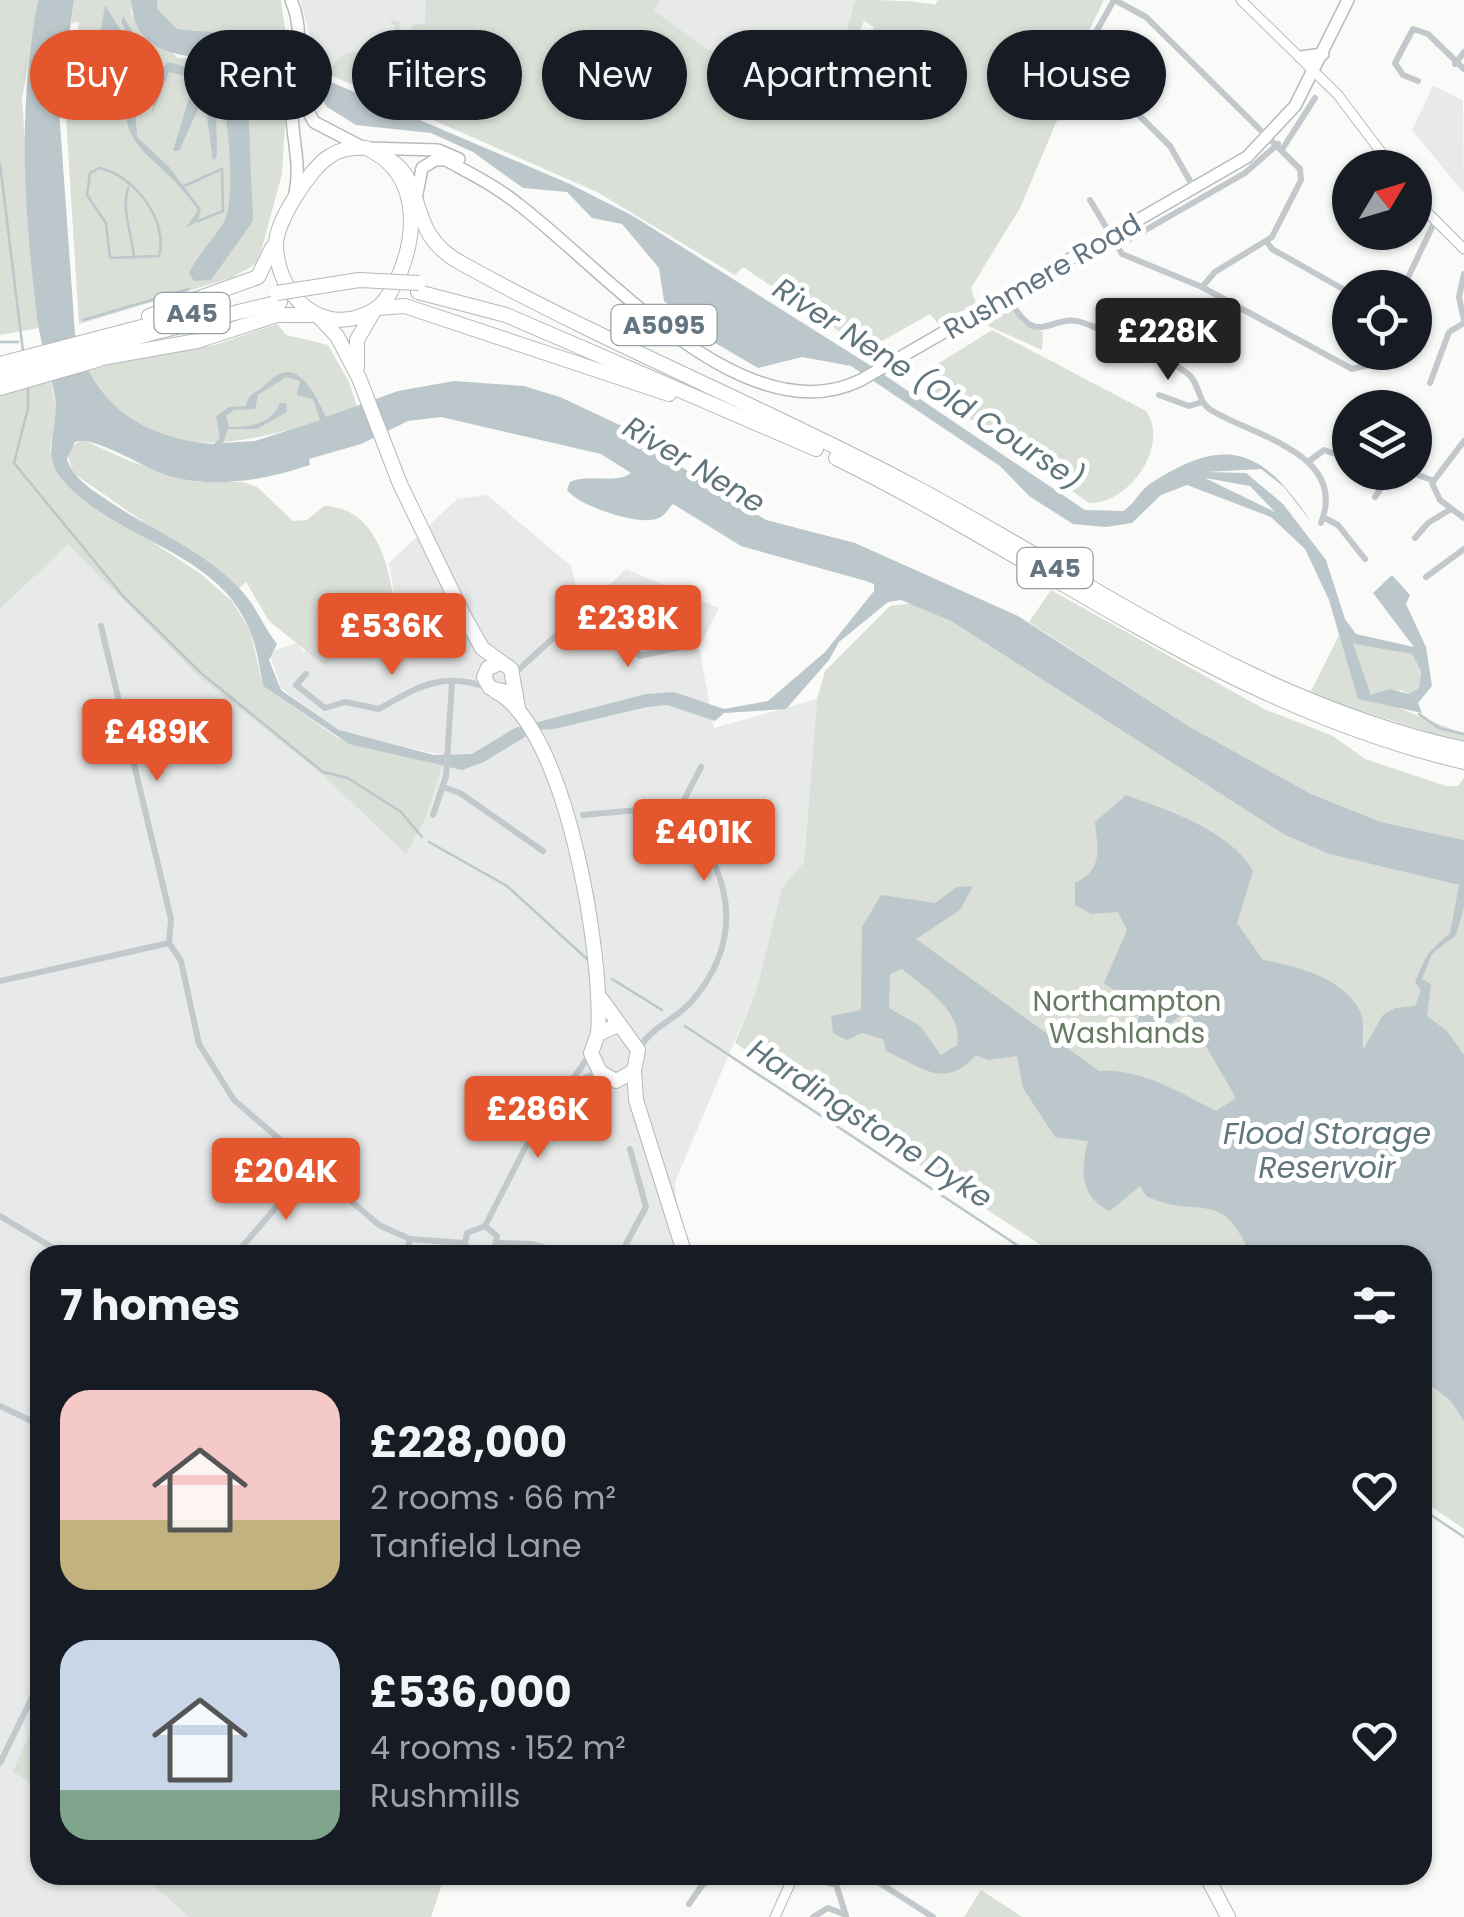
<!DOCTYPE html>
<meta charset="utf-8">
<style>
:root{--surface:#171b24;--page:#242831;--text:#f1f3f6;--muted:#9ea1a6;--accent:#e4572e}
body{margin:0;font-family:Poppins,sans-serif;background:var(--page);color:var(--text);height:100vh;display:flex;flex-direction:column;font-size:38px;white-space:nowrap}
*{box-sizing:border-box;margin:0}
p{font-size:32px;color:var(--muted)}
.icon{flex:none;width:55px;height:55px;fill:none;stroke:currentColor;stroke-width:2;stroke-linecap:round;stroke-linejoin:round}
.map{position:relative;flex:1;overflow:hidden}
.drawer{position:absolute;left:30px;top:1245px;width:1402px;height:640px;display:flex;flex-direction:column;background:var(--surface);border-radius:30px;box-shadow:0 2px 8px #0004}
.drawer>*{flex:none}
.top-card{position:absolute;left:30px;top:30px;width:1405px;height:90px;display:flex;gap:20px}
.needle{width:65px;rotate:52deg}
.buttons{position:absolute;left:1332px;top:150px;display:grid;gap:20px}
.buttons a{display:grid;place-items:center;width:100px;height:100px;border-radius:50%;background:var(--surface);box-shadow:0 2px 8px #0004;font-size:50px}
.price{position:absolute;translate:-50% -85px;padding:0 22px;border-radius:10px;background:var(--accent);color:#fff;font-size:32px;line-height:65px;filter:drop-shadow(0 2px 5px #0008)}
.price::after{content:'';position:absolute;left:50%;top:60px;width:30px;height:22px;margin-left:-15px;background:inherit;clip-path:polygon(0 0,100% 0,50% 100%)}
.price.on{background:#222;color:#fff}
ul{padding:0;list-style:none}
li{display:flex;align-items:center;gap:30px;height:250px;padding:0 30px}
li span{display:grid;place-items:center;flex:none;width:280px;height:200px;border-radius:30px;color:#555}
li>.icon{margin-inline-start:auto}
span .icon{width:120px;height:120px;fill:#fffc;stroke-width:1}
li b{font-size:42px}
h2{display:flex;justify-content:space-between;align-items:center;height:120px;padding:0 30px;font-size:42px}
.tag{padding:0 35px;border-radius:45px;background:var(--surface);box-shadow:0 2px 8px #0004;font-size:35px;line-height:90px}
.tag.on{background:var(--accent);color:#fff}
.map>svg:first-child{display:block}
.built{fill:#e8e9e9}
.green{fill:#dadfd7;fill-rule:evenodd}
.water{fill:#bbc7cb;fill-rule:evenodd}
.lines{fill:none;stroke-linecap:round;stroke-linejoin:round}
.stream{stroke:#bbc7cb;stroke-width:2.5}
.secondary-casing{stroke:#b3babf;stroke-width:11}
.primary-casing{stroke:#b5babe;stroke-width:14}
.highway-casing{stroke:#b4b9bd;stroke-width:16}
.street{stroke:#c3c8cc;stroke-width:6}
.secondary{stroke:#fff;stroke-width:9}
.primary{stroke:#fff;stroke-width:11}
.highway{stroke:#fff;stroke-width:14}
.highway-bridge-casing{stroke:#b4b9bd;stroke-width:16;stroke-linecap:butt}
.highway-bridge{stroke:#fff;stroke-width:14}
.labels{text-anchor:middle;stroke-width:10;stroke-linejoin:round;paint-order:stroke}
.shield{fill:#fff;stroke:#939fa8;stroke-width:2.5}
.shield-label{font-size:25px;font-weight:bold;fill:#657683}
.street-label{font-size:28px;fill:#657683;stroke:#fff}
.park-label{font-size:28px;fill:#687a64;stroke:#fff}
.water-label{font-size:30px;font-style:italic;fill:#60757c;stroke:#fff}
</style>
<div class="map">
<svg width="1464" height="1917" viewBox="0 0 1464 1917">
<rect width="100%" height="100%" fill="#fafaf8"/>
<g class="built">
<polygon points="300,0 855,0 835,76 804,108 799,128 321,75"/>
<polygon points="1433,86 1463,100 1464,193 1412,130"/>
<polygon points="487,495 571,566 583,611 626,569 719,608 699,647 714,728 817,699 804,862 782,888 757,988 675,1182 680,1255 40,1255 40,1709 14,1772 40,1788 40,1875 142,1875 189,1917 0,1917 0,609 68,543 200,678 322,774 406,853 442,755 348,734 332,726 281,688 269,652 297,643 304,652 394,594 389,563 457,499"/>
</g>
<g class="green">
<polygon points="0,0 38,0 22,100 39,328 0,335"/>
<path d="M74,0h57v14l47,44c28,-1 50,10 78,14l-9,-25 -46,-16 -24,-2 -20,-21 1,-8h123l8,57 -7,117 -24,89 -27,15 -152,46 -13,-207 13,-95 -8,1z"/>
<path d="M426,0h234l-6,11 147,106 3,-9 31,-32 20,-76c21,0 59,0 80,5l3,-5h166l-27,55 3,11 -60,142 -49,80 5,15 -37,22 -9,-11 -64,36 -123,-83 -8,8 -138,-83 -278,-122 -1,-5 12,5c13,-23 27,-19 49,-14l17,-29 -7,-7 10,1 1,14 5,2 8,-12 12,-2zM864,21l10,6 -37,75 -5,-3z"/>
<polygon points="1007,303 1023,324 1043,332 1042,350 973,319"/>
<path d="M277,324l9,11 42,10 21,37 8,25c-98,35 -201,71 -271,-35l39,-13 90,-14z"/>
<path d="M992,330l154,81c24,34 -16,93 -57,92l-175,-124z"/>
<polygon points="51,381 56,411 50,449 70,488 201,574 232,601 250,630 263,686 338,738 442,766 426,817 406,854 322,774 200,678 68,544 0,609 0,396"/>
<path d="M81,439l51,23 66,20h45l14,5 36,34 14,-1 17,-14c58,1 69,75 72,119l-72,40 -55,-44 -23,-39 -7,6 -166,-115 -6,-21z"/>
<polygon points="1051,590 1264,709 1333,736 1365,759 1446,786 1458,786 1464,778 1464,840 1381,822 1311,794 1190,727 1029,622"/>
<polygon points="913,603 951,621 1285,835 1329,854 1459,885 1464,908 1464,1529 1423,1501 1422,1255 1056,1255 735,1043 757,988 782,888 804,862 817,699 825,671 890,606"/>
<polygon points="1339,635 1361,693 1464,734 1464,743 1309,695"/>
<polygon points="1352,644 1412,654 1421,671 1419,688 1409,694 1401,690 1371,695"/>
<polygon points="40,1709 40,1788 13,1772"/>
<polygon points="142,1875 445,1875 431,1917 189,1917"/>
<polygon points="981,1890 1022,1917 964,1917"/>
</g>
<g class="water">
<path d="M38,0h36l-15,109 16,225c17,70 68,105 139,110l6,-6 -4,-22 13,-9 17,-1c2,-14 11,-12 20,-22 30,-31 47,6 60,33l72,-26 56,-10 70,5 36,11 79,37 47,36 80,50 89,23 163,73 172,111 121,67 70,28 83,18v67l-8,28 -24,19 -10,25 9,5 -4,32 20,15 17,24v366l-14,-21 -27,-20 -1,-125h-171c-32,-71 -49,-33 -105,-59l-6,-10 -30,25c-31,-15 -29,-40 -22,-70l-33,-4 -32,-49 -6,-32 -29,4 -12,-5c-32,35 -52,13 -90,-4l-3,-12 -21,-6 -15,7 -14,-7 -2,-17 30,-6 1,-83 19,-32 54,8 22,-16 16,-1 -13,24 -44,29 183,132c40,-3 81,21 117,40l20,-13 -50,-86 -24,17 -26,-1 5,-19 -37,-26 23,-53 -9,-18 -27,2 -16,-9v-22c28,-13 23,-33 20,-61l31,-27c41,15 104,35 127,76l-16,52 26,37c33,6 79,17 97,51 5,10 2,28 3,39l20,-35 12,-7 20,-2 6,-16 -6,-8c13,-29 9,-26 35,-49l9,-48 -130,-31 -44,-19 -334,-214 -50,-21 -13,2 -49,40 -10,18 -43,49 -62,4 -9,8 -48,-16 -20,2 -93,22 -18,1 -52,32 -22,8 -113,-26 -86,-58c-4,-22 -7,-46 -18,-66 -35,-71 -136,-83 -184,-142 -20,-24 -2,-52 -6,-80 -4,-25 -13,-49 -17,-74 -14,-110 -21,-214 0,-324zM286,377l14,4 -3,14 16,4 7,21 -65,21 -32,2 5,-14h29l30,-17 -1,-9h-6c-7,20 -31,25 -51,24l-3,-11 8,-6 21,-1 3,-14zM441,417l160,37 30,19c-17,12 -41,0 -61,9l-3,8c12,16 69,35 89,29 9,-2 12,-11 17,-15l68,42 125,35 8,3v7l-49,61 -57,49 -44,8 -50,-17 -28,2 -131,34 -43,26 -38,1 -95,-25 -58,-40 -12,-30 8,-16c-15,-19 -22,-41 -39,-57 -36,-37 -86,-57 -128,-85 -17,-12 -37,-23 -43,-43l8,-17c17,-8 72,28 94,34 47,13 96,4 141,-11l-1,-6 52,-15 47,-23zM902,969c22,18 62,43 55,76l-16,10 -21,-29 -31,-18 1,-34z"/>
<path d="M131,0h27l-1,8 20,21 34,3 32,12 13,27 12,2 4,-12 19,4 279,119 63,32 235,148 217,146 38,1c12,-7 16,-20 27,-27 77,-51 114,-34 161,38l-27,-35 -23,-18 -55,3 40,1 37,31 43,56 19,59 11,15 58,13 -41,-54 19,-18 18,20 -4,9 20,43 6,39 -14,17 4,10 -64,-14 -29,-99 -24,-51 -34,-32 -84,-32 -26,10 -29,28 -26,4 -33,-3 -44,-28 -29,-30 -149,-100 -49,-9 -44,11 -53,-31 -41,-36 -5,-33 -37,-44 -30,-6 -25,-26 -44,-4 -50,-36 -42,-19 -75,-8 -29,-18 -16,-25 -27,-11 -30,3 -7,7 6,140 -42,59 -17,1 -5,-8c10,-20 24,-33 35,-51 14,-23 4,-150 -19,-164 -37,-3 -72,-12 -74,-58zM1205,478l45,8 25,26zM1353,644l59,10 9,17 -2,17 -10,6 -19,-5 -19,6z"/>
<polygon points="105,5 137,57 120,108 104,120 96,63"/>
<path d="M123,16l24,40 -14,28 4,53 32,30 32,42 -3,12 -12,7 12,-18c-42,-64 -100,-61 -56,-150l-21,-38z"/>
<path d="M168,62c54,12 48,48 49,95l-4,3 -9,-64 -25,55h-6l22,-73 -26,-6 -17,42 6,-41z"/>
</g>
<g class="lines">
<g class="stream">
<polyline points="0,164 23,351"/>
<path d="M99,168c36,7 70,54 60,88l-49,2 -4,-35 -19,-28 3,-22z"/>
<polyline points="184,186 222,169 223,211 198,221"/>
<path d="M128,188c-7,22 4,46 6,69"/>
<polyline points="83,320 189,289"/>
<polyline points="0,342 18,342"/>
<polyline points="28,389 28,408 14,463 124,597 201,673 323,772 348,778 401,812 422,837"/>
<polyline points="1419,714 1439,728 1464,734"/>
<polyline points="429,842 507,886 587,959"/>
<polyline points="612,979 662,1010"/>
<polyline points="685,1026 1032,1255"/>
<polyline points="1422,1509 1464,1537"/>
</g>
<g class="secondary-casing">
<g id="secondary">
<polyline points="1241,0 1338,95 1393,168"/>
<polyline points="1415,200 1464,249"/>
<polyline points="775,1917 794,1875"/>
</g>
</g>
<g class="primary-casing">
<g id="primary">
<path d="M291,0c18,42 -2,74 1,115 1,28 9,50 3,78"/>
<polyline points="1301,57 1323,54"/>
<polyline points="297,91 314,122 362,147"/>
<polyline points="366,148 438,150 459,159"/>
<path d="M416,199l6,-31 13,-8h11c25,14 50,26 72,44 84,63 227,234 343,176l386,-223 48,-51 53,-106"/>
</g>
</g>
<g class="highway-casing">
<g id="highway">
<path d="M366,148c52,23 52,80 34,125 -6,13 -13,29 -26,37 -51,30 -97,-14 -98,-65 -1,-22 35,-78 54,-89 10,-7 24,-9 36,-8z"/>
<path d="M380,155c52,20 20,75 81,108 148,82 305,145 454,224 185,99 339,216 549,262"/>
<polyline points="418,292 506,315 816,449"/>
<polyline points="377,308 405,306 669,394"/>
<polyline points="149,316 258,277 272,248"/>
<polyline points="319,317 337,336 359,378 400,484 464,616 482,648 511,669 518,708"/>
<polyline points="101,358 197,341 277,315 315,315"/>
<polyline points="0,364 199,312"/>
<polyline points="357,367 357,340 375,309"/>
<polyline points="0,377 152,333 280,302"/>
<polyline points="0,388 97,360"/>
<path d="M836,458c215,106 389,248 628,304"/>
<polyline points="500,663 488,668 484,677 490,688 503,691"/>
<path d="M495,691c72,36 109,268 103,343"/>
<polyline points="602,1000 638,1050 634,1071 616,1081 600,1072 591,1053 598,1034 618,1025"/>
<polyline points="634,1071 636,1100 685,1255"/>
<polyline points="1206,1875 1228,1917"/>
</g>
</g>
<g class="street">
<polyline points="1114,0 1084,53 1084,61 1170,146 1194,188"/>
<polyline points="1115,0 1146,17 1300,169 1301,180 1272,237 1215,272 1202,287"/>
<polyline points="1455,64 1464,52"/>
<polyline points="1418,81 1403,75 1395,63 1413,29 1428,34 1464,69"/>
<polyline points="1283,148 1315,98"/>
<polyline points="1369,168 1382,154"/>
<polyline points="1090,200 1122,254 1202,287 1352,369 1368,365 1375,352"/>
<polyline points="1349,216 1350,213"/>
<polyline points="1267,242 1272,249 1350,293"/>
<polyline points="1116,247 1245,173 1278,144"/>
<polyline points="1464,274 1459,297 1464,320"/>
<polyline points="1403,288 1434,223"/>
<path d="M1008,297c31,57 42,13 76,26 32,13 74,29 103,50 13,9 10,29 24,37 39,25 138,43 110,113"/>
<polyline points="1430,383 1449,332 1464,323"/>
<polyline points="1159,395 1189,406 1202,402"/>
<polyline points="1464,441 1432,483 1440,500 1464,518"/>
<polyline points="1308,462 1324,450 1349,459"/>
<polyline points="1409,472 1432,480"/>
<polyline points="1375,497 1392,472"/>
<polyline points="1323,517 1338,525 1365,559"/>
<polyline points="1415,538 1428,523 1451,509"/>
<polyline points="1426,577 1464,549"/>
<polyline points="101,626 171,919 169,943 181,961 199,1044 234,1100 379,1225 410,1239 465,1243"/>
<polyline points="516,672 583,611 596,616 640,656 685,646"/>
<path d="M306,674l-10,11 29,23 20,-6 34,7c37,-21 63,-39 109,-21"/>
<polyline points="443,787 460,793 543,851"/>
<polyline points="681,806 701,767"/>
<polyline points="433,815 446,776 452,683"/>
<path d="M583,815l98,-9c46,64 69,128 10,196 -16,18 -38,24 -51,45"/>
<polyline points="0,981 169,943"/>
<polyline points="568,1086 589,1076 603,1076"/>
<polyline points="0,1216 65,1255"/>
<polyline points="485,1226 525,1148 591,1053"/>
<polyline points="485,1226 497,1236 493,1255"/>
<polyline points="499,1243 531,1244 572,1255"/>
<polyline points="235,1255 310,1168"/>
<polyline points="406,1255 410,1239"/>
<polyline points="470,1255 465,1243 467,1233 485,1226"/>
<polyline points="620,1255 646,1207 630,1149"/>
<polyline points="0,1406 40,1425"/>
<polyline points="0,1763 40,1681"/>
<polyline points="751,1875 790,1883"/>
<polyline points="802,1875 832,1884 863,1875"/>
<polyline points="867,1875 933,1917"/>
<polyline points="836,1884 846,1916"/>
<polyline points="689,1904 703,1884 721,1875"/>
<polyline points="813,1917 828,1908 846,1915"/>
</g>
<use href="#secondary" class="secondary"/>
<use href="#primary" class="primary"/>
<use href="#highway" class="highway"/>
<g class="highway-bridge-casing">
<polyline id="highway-bridge" points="277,293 359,280 419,283"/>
</g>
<use href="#highway-bridge" class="highway-bridge"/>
</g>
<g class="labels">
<g class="shield">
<rect x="154.5" y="293" width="75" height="40" rx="8"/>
<rect x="611.5" y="305" width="105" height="40" rx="8"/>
<rect x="1017.5" y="548" width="75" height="40" rx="8"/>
</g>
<g class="shield-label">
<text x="192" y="322">A45</text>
<text x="664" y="334">A5095</text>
<text x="1055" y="577">A45</text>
</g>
<g class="street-label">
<text transform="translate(1042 276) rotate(-30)" y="10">Rushmere Road</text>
</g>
<g class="park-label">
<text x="1127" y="1011">Northampton<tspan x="1127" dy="32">Washlands</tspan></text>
</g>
<g class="water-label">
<text transform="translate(928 384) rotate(33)" y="10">River Nene (Old Course)</text>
<text transform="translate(694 465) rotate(31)" y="10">River Nene</text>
<text transform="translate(870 1124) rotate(33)" y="10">Hardingstone Dyke</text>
<text x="1327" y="1144">Flood Storage<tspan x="1327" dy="34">Reservoir</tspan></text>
</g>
</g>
</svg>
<div class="buttons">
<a><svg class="needle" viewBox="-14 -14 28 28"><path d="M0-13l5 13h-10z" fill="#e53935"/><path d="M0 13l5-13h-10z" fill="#9ea1a6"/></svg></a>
<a><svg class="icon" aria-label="locate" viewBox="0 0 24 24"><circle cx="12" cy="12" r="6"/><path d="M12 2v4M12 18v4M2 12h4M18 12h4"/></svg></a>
<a><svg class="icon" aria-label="layers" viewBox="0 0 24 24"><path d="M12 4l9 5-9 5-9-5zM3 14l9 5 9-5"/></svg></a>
</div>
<b class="price on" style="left:1168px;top:383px">£228K</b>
<b class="price" style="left:628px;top:670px">£238K</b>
<b class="price" style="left:392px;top:678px">£536K</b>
<b class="price" style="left:157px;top:784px">£489K</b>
<b class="price" style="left:704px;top:884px">£401K</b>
<b class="price" style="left:538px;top:1161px">£286K</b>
<b class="price" style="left:286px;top:1223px">£204K</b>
<div class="top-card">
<a class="tag on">Buy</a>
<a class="tag">Rent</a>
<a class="tag">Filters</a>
<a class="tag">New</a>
<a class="tag">Apartment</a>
<a class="tag">House</a>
</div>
<section class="drawer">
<h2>7 homes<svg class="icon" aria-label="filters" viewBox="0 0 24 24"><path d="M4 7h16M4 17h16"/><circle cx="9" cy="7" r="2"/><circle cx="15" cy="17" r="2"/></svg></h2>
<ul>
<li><span style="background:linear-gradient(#f6c9c9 65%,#c2b280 0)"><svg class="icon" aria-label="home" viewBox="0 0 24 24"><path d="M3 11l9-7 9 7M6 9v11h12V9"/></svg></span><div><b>£228,000</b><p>2 rooms · 66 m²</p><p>Tanfield Lane</p></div><svg class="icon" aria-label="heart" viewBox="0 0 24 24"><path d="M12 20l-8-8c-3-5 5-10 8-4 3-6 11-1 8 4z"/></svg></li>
<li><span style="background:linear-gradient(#c9d6e8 75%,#7fa58c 0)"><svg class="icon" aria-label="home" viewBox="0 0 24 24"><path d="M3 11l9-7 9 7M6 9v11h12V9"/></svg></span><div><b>£536,000</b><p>4 rooms · 152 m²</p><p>Rushmills</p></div><svg class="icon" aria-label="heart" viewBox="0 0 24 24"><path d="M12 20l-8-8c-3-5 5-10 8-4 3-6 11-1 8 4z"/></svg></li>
</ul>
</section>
</div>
